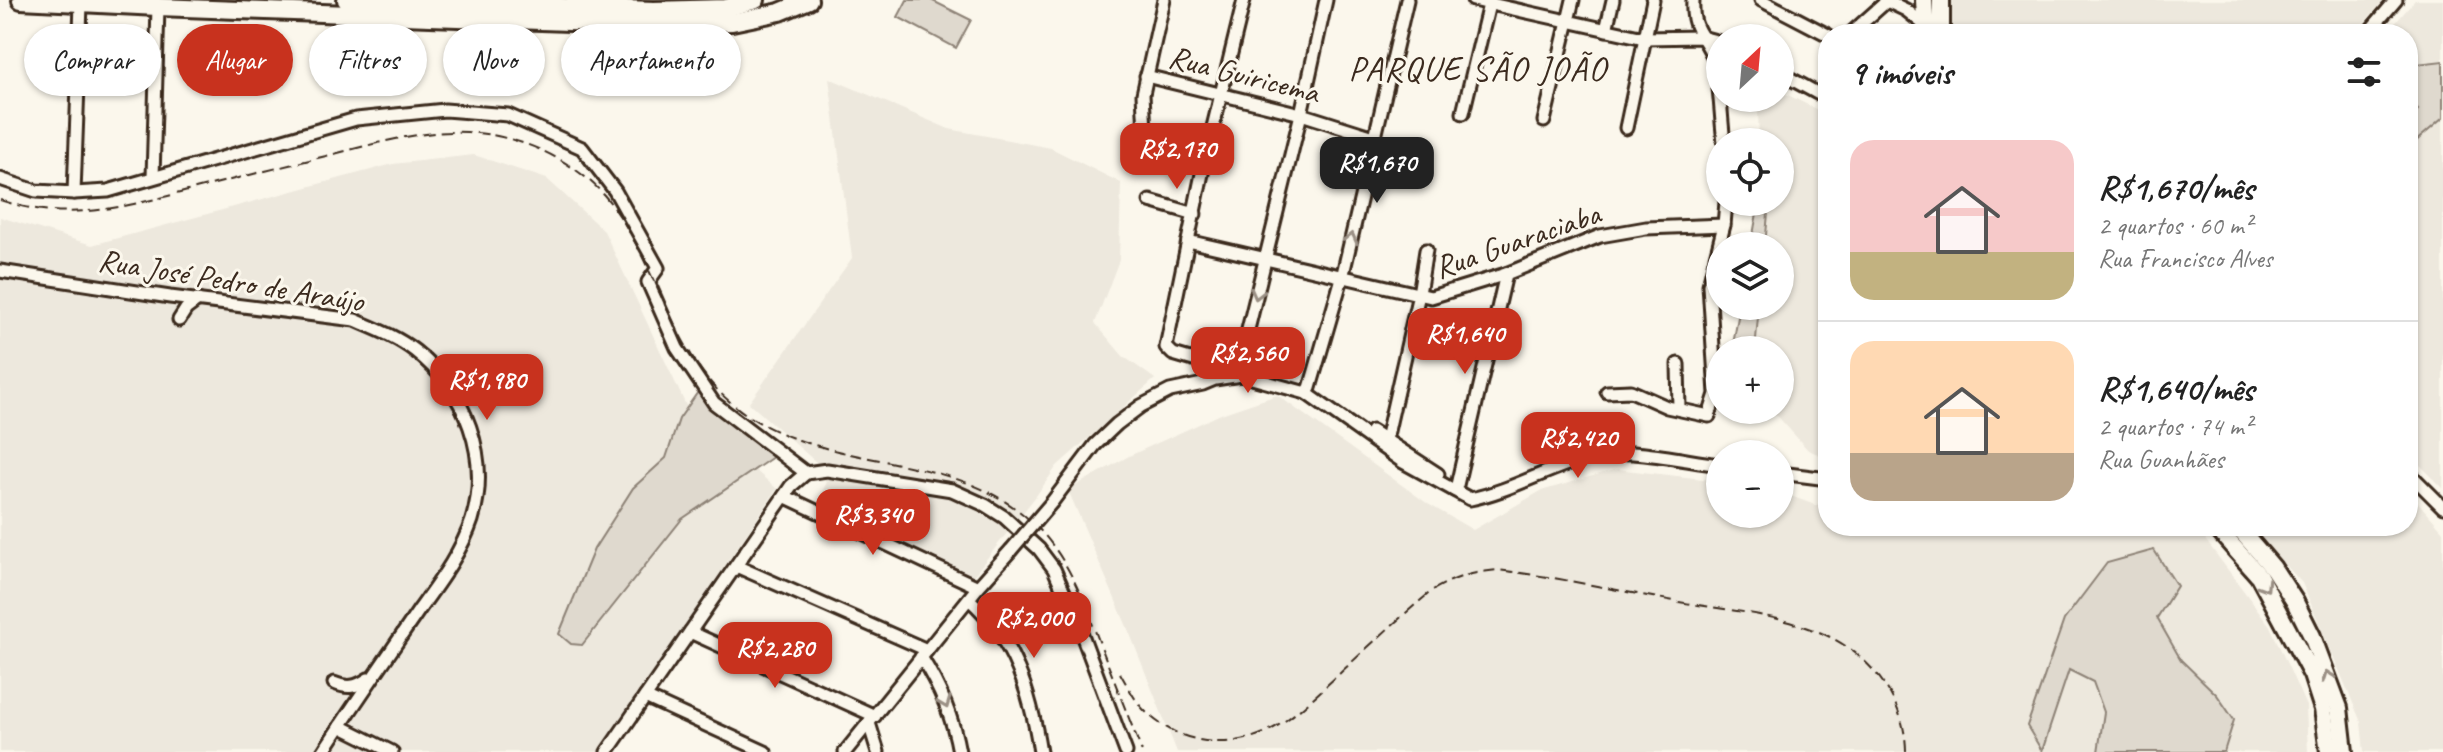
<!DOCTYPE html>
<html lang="pt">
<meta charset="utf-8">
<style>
:root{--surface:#fff;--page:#f2f2f2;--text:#222;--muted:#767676;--line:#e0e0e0;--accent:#c8321e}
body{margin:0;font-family:Caveat,sans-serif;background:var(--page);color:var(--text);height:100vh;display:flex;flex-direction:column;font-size:30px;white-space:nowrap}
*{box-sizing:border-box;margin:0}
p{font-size:26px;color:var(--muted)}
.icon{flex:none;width:44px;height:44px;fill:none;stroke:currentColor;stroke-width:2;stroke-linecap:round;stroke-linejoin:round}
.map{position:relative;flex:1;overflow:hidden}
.drawer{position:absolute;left:1818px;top:24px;width:600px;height:512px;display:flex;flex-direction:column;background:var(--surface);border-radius:32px;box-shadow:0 2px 6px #0004}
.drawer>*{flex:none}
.hud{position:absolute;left:24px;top:24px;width:760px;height:72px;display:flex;gap:16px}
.needle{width:52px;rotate:26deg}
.fabs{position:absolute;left:1706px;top:24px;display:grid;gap:16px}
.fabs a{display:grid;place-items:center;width:88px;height:88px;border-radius:50%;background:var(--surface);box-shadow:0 2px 6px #0004;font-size:40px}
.price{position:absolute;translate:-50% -68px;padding:0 18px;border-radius:16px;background:var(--accent);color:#fff;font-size:26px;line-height:52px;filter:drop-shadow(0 2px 4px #0008)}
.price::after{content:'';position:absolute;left:50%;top:48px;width:24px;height:18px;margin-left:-12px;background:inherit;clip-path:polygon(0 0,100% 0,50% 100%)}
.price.on{background:#222;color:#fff}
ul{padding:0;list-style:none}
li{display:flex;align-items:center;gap:24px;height:200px;padding:0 32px}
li+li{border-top:2px solid var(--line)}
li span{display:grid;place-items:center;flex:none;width:224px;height:160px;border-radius:24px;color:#555}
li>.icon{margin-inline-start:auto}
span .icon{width:96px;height:96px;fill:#fffc;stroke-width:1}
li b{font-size:34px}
h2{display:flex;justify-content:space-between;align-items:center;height:96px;padding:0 32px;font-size:34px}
.chip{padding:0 28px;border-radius:36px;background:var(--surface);box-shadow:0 2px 6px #0004;font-size:28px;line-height:72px}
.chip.on{background:var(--accent);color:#fff}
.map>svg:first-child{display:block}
.built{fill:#ede8dd}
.green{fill:#dfd9ce;stroke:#8d8276;stroke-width:2}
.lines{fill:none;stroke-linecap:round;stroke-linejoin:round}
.minor-casing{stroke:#3b2a1e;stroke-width:17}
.highway-casing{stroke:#3b2a1e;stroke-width:22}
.minor{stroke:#fbf7ec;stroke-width:11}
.highway{stroke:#fbf7ec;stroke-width:16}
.rail{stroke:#3b2a1e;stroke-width:2;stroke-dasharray:12 6;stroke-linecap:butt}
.minor-bridge-casing{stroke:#3b2a1e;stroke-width:17;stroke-linecap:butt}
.minor-bridge{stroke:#fbf7ec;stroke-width:11}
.oneway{stroke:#9b9085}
.labels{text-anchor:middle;stroke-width:6;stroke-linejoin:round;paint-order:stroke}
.street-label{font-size:32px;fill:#3b2a1e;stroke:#fbf7ec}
.neighbourhood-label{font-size:34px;letter-spacing:2px;fill:#3b2a1e;stroke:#fbf7ec}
</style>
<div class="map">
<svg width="2443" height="752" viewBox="0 0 2443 752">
<rect width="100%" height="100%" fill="#fbf7ec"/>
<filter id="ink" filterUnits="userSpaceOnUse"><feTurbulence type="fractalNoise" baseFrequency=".0125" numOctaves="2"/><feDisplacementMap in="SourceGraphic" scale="16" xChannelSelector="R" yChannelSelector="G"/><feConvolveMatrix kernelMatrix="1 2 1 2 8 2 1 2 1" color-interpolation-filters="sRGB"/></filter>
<g filter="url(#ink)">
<g class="built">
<polygon points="1948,0 2384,0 2354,34 1947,34"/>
<polygon points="2415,0 2443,0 2443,488 2408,453 2408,34 2386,34"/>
<polygon points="829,78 949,129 1051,148 1121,183 1119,260 1095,323 1123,356 1155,379 1057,466 1036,496 974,575 818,504 826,483 817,463 749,403 852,258"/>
<polygon points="1780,91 1828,115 1828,458 1808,450 1772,410 1780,410 1780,350 1757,350 1756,306 1780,306 1780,246 1757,246 1758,202 1780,202 1780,142 1759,142 1758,110 1760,98 1780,98"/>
<polygon points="474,155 547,179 604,231 690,414 777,489 598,752 0,752 0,217 92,245 393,164"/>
<polygon points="1277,395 1428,504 1473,530 1541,491 1617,469 1720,481 1720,514 1780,514 1780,492 1815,505 1828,503 1828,526 2195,526 2270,626 2306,706 2308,752 1177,752 1128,629 1068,490 1129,456 1221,414"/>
<polygon points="2408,491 2443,531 2443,752 2364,752 2361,722 2302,583 2250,526 2408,526"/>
</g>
<g class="green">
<polygon points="907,0 931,0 971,20 956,48 898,17"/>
<polygon points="2443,61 2443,118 2408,148 2408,119 2418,110 2408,100 2408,65"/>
<polygon points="1759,202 1769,202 1765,246 1751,246"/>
<polygon points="1740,306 1759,306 1755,350 1732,350"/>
<polygon points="700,389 773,457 682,519 582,645 571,644 559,634 594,549 633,488 666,458 679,419"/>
<polygon points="2154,550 2177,586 2157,618 2181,660 2217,695 2234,720 2224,752 2098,752 2104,712 2093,682 2069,670 2042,751 2027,726 2064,620 2107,563"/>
</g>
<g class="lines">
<g class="minor-casing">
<g id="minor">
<polyline points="1244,0 1204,164 1166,347 1173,354 1207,364 1230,364 1251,371"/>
<polyline points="1473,0 1644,38 1701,37 1720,42"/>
<path d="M1693,0c-2,32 11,33 21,59 6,17 7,63 10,83"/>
<polyline points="1761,0 1828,35"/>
<polyline points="1885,0 1906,10 1926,26"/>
<polyline points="1606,30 1613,0"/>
<polyline points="1850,34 1887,1"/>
<polyline points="2367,34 2396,0"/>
<polyline points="1780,73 1828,99"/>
<polyline points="1146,76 1301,114 1374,137"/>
<polyline points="1463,113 1490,0"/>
<polyline points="1544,121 1573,0"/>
<polyline points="1626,128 1653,0"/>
<polyline points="1146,150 1143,94 1164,0"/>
<polyline points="153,177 158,7"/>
<polyline points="0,179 36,191 74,193 108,191 356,119 445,110 508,115 582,148 615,191 658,268 648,282 677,348 714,403 806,473"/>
<polyline points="74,193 81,4"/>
<polyline points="1150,201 1195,214"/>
<polyline points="1188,241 1431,297 1506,274 1600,236 1646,228 1724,225"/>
<path d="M0,271l170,26 185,23c21,9 42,17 60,31 51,40 76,106 57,169 -11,33 -33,62 -53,90 -32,47 -65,94 -96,142"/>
<polyline points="179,320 186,309 198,300"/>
<polyline points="1678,364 1679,409"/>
<polyline points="1242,373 1241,358 1301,114 1326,0"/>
<polyline points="1607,392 1631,391 1667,407 1709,416 1716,394 1709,285 1724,225 1726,202"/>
<polyline points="1306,393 1310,388 1342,278 1407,0"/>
<polyline points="1372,431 1438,474"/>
<polyline points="1385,444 1419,294 1426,250"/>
<polyline points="2408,472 2443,507"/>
<polyline points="806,473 827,470 952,490 985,505 1004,517 1039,549 1054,569 1078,624 1126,752"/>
<polyline points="1780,473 1828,479"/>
<polyline points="1454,490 1457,485 1506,274"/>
<polyline points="784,496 978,587"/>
<path d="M1052,502l43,-57 22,-21 24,-18 29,-15 33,-7 12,-5 26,-4 65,18 97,69 67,37c46,-9 87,-37 134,-45 35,-5 81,7 116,11"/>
<polyline points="736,566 927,650"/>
<path d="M969,599c45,40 62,95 71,153"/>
<polyline points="690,632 875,716"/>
<path d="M921,657c19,30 32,60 38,95"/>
<path d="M334,683c14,6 22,4 34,-4"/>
<polyline points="645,697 765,752"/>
<polyline points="869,723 878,752"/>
<polyline points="340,726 392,752"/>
<polyline points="607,752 791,486 806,473"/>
<polyline points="845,752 978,587 1011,550"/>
</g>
</g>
<g class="highway-casing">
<g id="highway">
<polyline points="21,0 158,7 653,25 732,22 780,12 809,0"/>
<polyline points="346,0 654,10 726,8 756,0"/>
<polyline points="1924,0 1926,34"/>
<polyline points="1941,34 1941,0"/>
<polyline points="2215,526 2259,576 2312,675 2323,709 2329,752"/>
<polyline points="2237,526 2273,568 2295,602 2312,636 2339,708 2344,752"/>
</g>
</g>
<use href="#minor" class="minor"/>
<use href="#highway" class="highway"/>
<g class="rail">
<path d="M0,200c65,22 116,9 180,-7 50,-13 100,-26 150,-38 44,-11 90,-25 137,-23 50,3 103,25 137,63 28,33 45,77 64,116 17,34 32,65 61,90 88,77 224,41 308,126 34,35 48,78 65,122 13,34 27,69 40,103"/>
<path d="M1120,673c7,12 14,26 23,36 33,35 87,43 129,20 25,-14 45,-35 66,-54 31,-29 62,-58 95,-85 22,-13 40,-18 65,-20 61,7 121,21 181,32 52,9 121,14 165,43 36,23 62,64 62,107"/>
</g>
<g class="minor-bridge-casing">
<polyline id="minor-bridge" points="1011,550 1052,502"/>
</g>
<use href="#minor-bridge" class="minor-bridge"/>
</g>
<defs><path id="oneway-chevron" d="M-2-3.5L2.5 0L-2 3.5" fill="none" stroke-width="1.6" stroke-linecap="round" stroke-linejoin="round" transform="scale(2)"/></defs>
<g class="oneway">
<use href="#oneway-chevron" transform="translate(1351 238) rotate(-77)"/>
<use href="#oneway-chevron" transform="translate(1257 294) rotate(104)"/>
<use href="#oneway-chevron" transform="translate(2265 586) rotate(58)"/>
<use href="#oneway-chevron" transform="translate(2328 676) rotate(-110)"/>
<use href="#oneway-chevron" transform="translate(945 703) rotate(69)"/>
</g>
</g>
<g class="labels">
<g class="street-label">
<text transform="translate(1244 74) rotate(14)" y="11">Rua Guiricema</text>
<text transform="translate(1517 240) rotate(-19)" y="11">Rua Guaraciaba</text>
<text transform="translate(231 280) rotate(9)" y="11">Rua José Pedro de Araújo</text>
</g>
<g class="neighbourhood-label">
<text x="1478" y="80">PARQUE SÃO JOÃO</text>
</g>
</g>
</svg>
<div class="fabs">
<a><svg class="needle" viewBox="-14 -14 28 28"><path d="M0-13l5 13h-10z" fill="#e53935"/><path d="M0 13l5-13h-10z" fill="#767676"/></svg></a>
<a><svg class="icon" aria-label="locate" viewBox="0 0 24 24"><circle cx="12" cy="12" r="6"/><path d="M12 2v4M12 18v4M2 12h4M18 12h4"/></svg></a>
<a><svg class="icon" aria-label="layers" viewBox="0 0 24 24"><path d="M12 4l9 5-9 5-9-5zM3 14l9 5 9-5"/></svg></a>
<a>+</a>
<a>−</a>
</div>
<b class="price" style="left:1177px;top:191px">R$2,170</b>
<b class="price on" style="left:1377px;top:205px">R$1,670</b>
<b class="price" style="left:1465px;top:376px">R$1,640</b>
<b class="price" style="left:1248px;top:395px">R$2,560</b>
<b class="price" style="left:487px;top:422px">R$1,980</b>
<b class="price" style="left:1578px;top:480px">R$2,420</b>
<b class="price" style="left:873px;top:557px">R$3,340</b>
<b class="price" style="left:1034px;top:660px">R$2,000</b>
<b class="price" style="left:775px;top:690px">R$2,280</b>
<div class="hud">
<a class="chip">Comprar</a>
<a class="chip on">Alugar</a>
<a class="chip">Filtros</a>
<a class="chip">Novo</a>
<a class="chip">Apartamento</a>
</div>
<section class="drawer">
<h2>9 imóveis<svg class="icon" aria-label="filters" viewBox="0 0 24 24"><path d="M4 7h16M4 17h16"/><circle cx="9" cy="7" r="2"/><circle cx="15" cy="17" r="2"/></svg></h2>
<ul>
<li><span style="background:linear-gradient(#f6c9c9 70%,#c2b280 0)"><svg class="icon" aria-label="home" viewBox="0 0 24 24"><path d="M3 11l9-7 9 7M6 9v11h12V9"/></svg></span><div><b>R$1,670/mês</b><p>2 quartos · 60 m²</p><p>Rua Francisco Alves</p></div></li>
<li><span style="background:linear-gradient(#ffd9b3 70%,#b9a48a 0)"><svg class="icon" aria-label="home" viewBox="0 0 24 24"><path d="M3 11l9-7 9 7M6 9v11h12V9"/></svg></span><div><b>R$1,640/mês</b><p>2 quartos · 74 m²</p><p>Rua Guanhães</p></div></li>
</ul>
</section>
</div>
